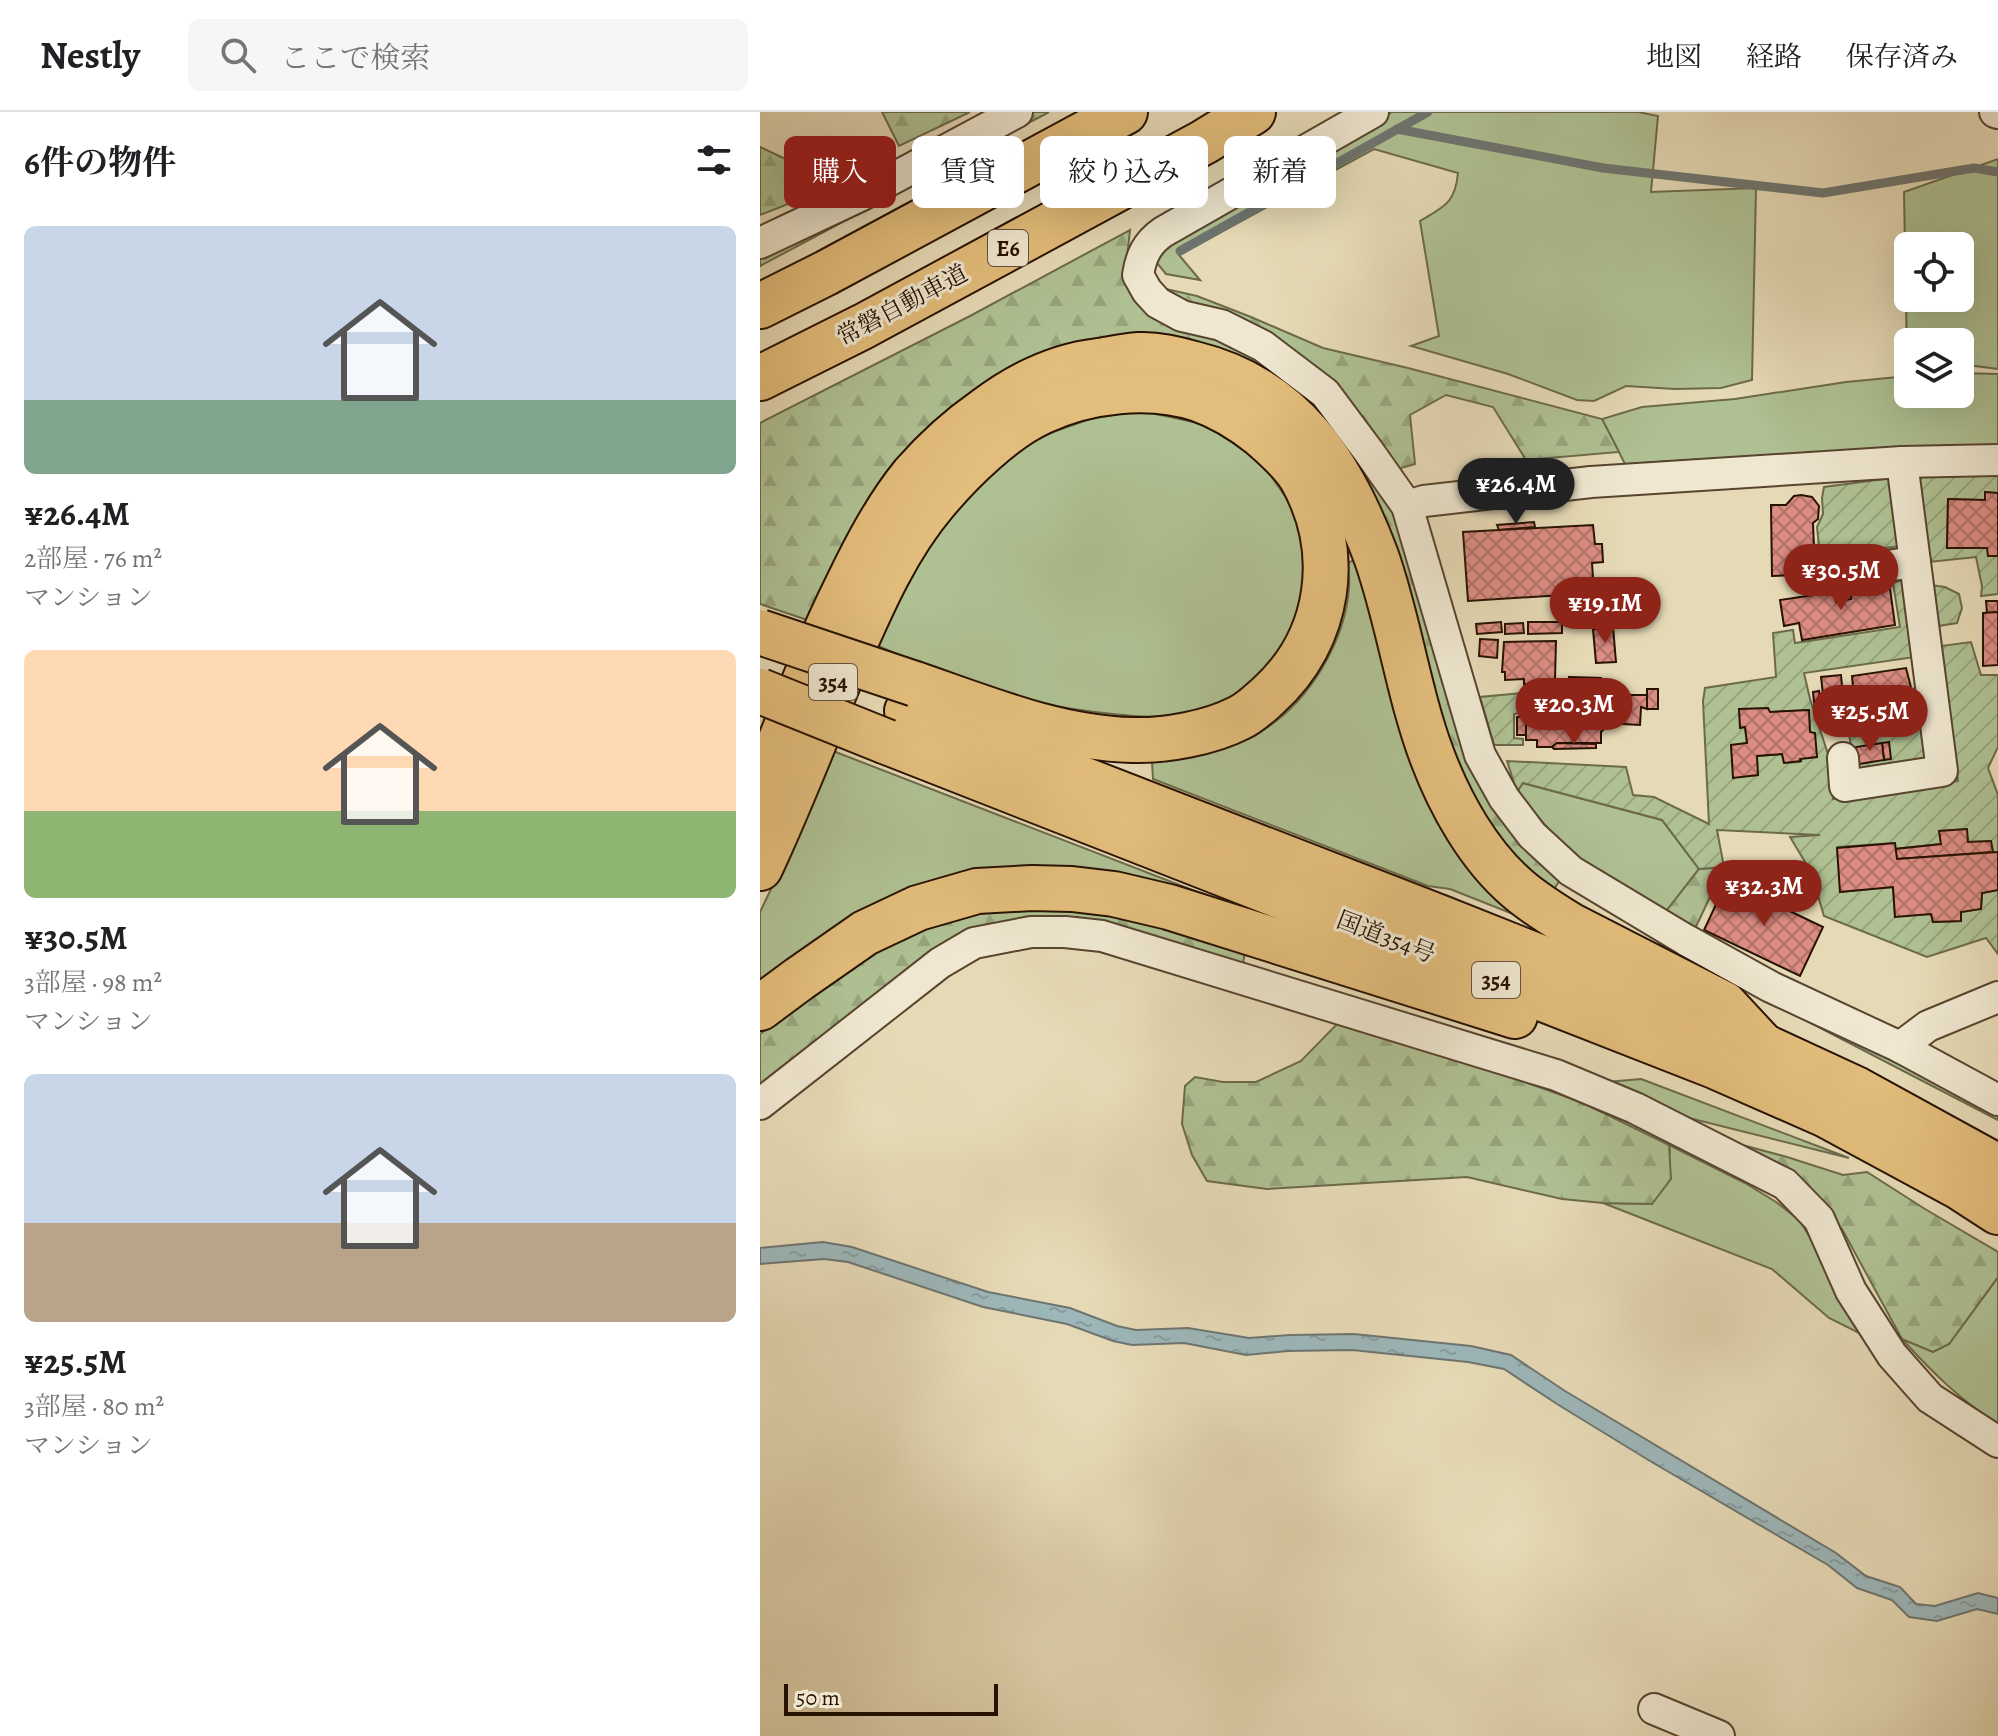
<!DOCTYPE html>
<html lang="ja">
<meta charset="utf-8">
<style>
:root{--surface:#fff;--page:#f6f6f6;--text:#202124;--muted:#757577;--line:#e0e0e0;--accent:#8f2418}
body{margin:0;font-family:Alegreya,"Noto Serif JP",serif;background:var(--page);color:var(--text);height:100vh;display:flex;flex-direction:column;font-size:30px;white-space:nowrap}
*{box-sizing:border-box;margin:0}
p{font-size:26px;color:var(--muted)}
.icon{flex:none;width:44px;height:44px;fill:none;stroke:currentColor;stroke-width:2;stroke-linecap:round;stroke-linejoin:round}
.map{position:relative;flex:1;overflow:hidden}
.sheet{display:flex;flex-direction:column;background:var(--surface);width:760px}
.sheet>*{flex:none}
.hud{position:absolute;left:24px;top:24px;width:760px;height:72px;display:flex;gap:16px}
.tools{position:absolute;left:1134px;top:120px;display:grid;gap:16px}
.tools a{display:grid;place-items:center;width:80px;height:80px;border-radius:12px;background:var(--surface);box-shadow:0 8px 32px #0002;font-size:40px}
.scale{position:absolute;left:24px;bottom:20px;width:214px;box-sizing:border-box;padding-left:8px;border:4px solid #281202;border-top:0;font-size:22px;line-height:28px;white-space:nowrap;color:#281202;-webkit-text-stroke:6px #efe7d0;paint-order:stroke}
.price{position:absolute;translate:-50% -68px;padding:0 18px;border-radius:28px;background:var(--accent);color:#fff;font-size:26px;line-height:52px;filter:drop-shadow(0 2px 4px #0008)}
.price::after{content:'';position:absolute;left:50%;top:48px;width:24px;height:18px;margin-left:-12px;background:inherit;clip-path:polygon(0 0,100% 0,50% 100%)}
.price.selected{background:#222;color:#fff}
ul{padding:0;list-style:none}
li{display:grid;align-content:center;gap:16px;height:424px;padding:0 24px}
li span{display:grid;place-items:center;height:248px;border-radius:12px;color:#555}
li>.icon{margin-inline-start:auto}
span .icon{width:144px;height:144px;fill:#fffc;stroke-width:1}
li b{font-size:34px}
h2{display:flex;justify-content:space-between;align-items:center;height:96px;padding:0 24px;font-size:34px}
.tag{padding:0 28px;border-radius:12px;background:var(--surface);box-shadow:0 8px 32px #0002;font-size:28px;line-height:72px}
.tag.selected{background:var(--accent);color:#fff}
header{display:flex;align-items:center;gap:48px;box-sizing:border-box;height:112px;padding:0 40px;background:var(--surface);border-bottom:2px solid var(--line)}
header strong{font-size:38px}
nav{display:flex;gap:44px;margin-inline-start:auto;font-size:28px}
.search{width:560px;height:72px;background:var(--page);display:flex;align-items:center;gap:20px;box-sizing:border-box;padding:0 28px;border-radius:12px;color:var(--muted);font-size:30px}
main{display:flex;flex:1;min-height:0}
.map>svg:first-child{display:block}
.grass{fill:#afc193;stroke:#6c6a4a;stroke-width:2;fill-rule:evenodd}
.forest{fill:url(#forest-firs);stroke:#6c6a4a;stroke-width:2}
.garden{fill:url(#garden-furrows);stroke:#6c6a4a;stroke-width:2;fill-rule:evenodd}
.water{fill:url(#water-ripples);stroke:#6e7570;stroke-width:2}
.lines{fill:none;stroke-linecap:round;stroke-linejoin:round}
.stream{stroke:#6e7570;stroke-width:9}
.building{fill:url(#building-cross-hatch);stroke:#281202;stroke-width:2}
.minor-casing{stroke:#58442f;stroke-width:34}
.highway-casing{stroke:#281202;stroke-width:48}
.minor{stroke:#efe7d0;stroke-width:30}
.highway{stroke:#e3bd7b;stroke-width:44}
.highway-bridge-casing{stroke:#281202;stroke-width:48;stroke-linecap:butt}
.highway-bridge{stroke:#e3bd7b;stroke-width:44}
.labels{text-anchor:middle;stroke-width:6;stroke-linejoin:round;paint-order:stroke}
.shield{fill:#efe7d0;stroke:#645240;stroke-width:2}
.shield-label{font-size:22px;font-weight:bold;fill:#281202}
.street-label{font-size:24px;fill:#281202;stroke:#efe7d0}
</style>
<header>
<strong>Nestly</strong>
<div class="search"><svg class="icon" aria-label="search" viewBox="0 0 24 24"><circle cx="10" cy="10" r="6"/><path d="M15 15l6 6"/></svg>ここで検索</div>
<nav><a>地図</a><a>経路</a><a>保存済み</a></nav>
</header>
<main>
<section class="sheet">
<h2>6件の物件<svg class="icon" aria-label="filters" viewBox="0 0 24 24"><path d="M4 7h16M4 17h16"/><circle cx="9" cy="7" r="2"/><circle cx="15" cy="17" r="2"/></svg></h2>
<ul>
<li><span style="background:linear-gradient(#c9d6e8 70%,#7fa58c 0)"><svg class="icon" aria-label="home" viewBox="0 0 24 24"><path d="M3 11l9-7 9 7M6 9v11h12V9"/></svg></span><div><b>¥26.4M</b><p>2部屋 · 76 m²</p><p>マンション</p></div></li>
<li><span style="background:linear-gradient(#ffd9b3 65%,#8fb573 0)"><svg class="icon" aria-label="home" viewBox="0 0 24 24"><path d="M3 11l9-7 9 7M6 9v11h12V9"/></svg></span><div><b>¥30.5M</b><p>3部屋 · 98 m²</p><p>マンション</p></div></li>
<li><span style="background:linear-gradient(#c9d6e8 60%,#b9a48a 0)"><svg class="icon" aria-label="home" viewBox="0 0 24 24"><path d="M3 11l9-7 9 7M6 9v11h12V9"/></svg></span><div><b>¥25.5M</b><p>3部屋 · 80 m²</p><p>マンション</p></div></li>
</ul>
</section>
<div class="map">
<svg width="1238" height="1624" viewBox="0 0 1238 1624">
<defs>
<pattern id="forest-firs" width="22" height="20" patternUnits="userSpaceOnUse" patternTransform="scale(2)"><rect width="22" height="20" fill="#afc193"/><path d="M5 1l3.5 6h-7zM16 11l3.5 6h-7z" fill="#97a57d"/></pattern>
<pattern id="garden-furrows" width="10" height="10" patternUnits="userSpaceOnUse" patternTransform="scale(2)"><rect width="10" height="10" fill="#afc193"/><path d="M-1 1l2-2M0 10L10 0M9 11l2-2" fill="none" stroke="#97a57d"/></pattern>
<pattern id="water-ripples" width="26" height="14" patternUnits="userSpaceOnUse" patternTransform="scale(2)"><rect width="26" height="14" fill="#9db7ba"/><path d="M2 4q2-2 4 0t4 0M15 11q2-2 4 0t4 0" fill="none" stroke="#879c9e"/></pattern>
<pattern id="building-cross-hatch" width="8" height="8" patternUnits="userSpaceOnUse" patternTransform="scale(2)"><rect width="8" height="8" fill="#dc8d83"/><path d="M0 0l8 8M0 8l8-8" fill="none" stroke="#b27269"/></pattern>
</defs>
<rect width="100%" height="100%" fill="#e6dab6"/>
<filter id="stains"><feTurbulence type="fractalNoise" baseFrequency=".0025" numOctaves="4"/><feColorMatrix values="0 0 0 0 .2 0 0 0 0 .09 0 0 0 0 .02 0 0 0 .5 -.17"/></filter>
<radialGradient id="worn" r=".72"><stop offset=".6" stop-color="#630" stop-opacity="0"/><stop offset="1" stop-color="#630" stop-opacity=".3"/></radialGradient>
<g class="grass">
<path d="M632,0h246l20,4 -7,76 105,-4 -4,192 -31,8 -46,1 -49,-3 -32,15 -17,-1 -69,-26 -97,-28 28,-10 -19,-115c25,-15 35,-18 38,-48l-84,-24 -195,106 21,25 -34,-6 -9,-11 4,-17z"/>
<path d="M1238,47v210l-38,-5v-22h-52l-1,14 -3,-164zM1148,134h52v52h-52z"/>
<polygon points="1200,261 1238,262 1238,334 1079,339 865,352 842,307 882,295 975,287 1086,270 1148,264 1148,282 1200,282"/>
<path d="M387,300l60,13 23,12 33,28 37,52 13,51 -17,73 -58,63 -87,23 -3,-10c-42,-3 -93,-9 -134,-20 -48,-14 -93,-32 -138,-52l40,-81 52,-68 49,-46 36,-18 37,-13 35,-6z"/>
<path d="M601,444l180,369 -91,-36 -22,-3 -275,-107 -1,-17c37,-5 77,-12 111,-32 46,-28 82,-88 86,-142 1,-8 -1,-17 -1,-25z"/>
<polygon points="73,639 497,803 278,761 0,881 0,800 38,721"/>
<polygon points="762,671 902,708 939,757 904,802 852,776 796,726 757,680"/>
<polygon points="900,827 1238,998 1238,1008 898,832"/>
<polygon points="881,967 1089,1046 929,1006 846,970"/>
<polygon points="909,1033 985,1071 1016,1090 1039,1108 1060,1141 1105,1224 1069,1206 1012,1157 843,1091 892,1092 910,1040"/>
<path d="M1238,1165v147c-37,-23 -67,-53 -96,-85l31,13 16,-8z"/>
</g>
<g class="forest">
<polygon points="122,0 210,0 139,34"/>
<polygon points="273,0 289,0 0,154 0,141 178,52"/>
<polygon points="0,35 36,52 74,74 0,103"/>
<polygon points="370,118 366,155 477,231 555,289 629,392 645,424 702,622 801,766 792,781 752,743 719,702 688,630 630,430 350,230 56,511 0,492 0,311 210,204"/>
<polygon points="406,177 437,184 491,205 563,236 648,256 842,307 859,340 766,348 733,295 686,283 650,303 655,352 634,358 574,281"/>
<polygon points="964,755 934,819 904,802 939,757"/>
<polygon points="250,796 338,799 486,836 483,851 401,829 260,812 0,980 0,922 97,850 140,828 188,808"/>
<polygon points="577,912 697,946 821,990 909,1033 911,1067 892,1092 843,1091 802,1087 707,1065 507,1077 447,1069 432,1043 422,1012 425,974 435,965 463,970 496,970 541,949"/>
<polygon points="960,1027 1027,1045 1083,1063 1107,1060 1165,1097 1238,1140 1238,1165 1189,1232 1173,1240 1142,1227 1082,1117 1034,1065"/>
</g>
<g class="garden">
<polygon points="1238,359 1238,381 1225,380 1225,388 1188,387 1187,435 1227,436 1238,444 1238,482 1221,484 1222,474 1216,445 1169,450 1156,377 1160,367 1170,360"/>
<polygon points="1132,366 1140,434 1103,439 1061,453 1057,415 1063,402 1062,386 1064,375"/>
<path d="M1144,467l11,78 -111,16 6,26 18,55 5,45 125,-18 -17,-135 30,-4 10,33h17v72l-10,21 10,27v57h-5l-3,-11 -22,1 -2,-13 -26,2 1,13 -46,5 -1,-6 -56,4 3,45 52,-5 2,29 36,-2 2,8 27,-1 1,-9 20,-3 1,-16 16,-3v64l-12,-16 -59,19 -103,-41 -13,-44 -21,-35 30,-2 -103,-5 7,37 -25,2 -37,-49 -139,-37 -6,9 -10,-31 119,6 7,28 21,2 55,27 -6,-123 2,-13 71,-11 -3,-44 20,-3 2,13 105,-16 -7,-44zM1048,598l2,22 -10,30 -16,1 -2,-9 -25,2 -23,22 -3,-32 16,-3 -2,-16 25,-15z"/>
<polygon points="1171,473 1185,475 1199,482 1202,496 1197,511 1178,514"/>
<polygon points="762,581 764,600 754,602 754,626 763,627 763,633 734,633 720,585"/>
<polygon points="1162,601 1170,649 1094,664 1088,611"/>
</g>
<polygon class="water" points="63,1130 92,1135 228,1180 310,1196 357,1214 376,1218 428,1216 489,1226 530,1223 594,1222 711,1234 751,1243 805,1279 1076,1441 1106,1464 1140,1475 1156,1492 1175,1494 1218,1481 1238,1486 1238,1502 1217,1497 1177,1509 1149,1505 1132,1488 1097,1476 1068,1453 890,1349 797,1292 744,1257 708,1250 592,1238 528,1239 486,1243 424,1231 372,1233 353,1229 307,1212 223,1195 88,1150 64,1147 0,1152 0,1136"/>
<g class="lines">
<g class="stream">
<polyline points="637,17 843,56 1063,81 1214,56 1238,60"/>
<polyline points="420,139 668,0"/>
</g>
</g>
<g class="building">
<polygon points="1225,380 1238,381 1238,444 1228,444 1227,436 1187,436 1188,387 1225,388"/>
<polygon points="1041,383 1052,385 1059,394 1058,407 1053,411 1055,462 1012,464 1011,393 1026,393 1034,384"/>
<polygon points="774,410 775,415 739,418 737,413"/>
<polygon points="833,413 835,432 842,432 843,450 832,451 834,481 708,489 703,420"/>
<polygon points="1129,469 1135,513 1042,528 1039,511 1024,514 1020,488 1074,480 1076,490 1091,487 1089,475"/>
<polygon points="1226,489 1238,489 1238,500 1227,501"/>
<polygon points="1238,500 1238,553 1223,554 1223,501"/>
<polygon points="741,510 742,520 717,522 716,512"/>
<polygon points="768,510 802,510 802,521 768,522"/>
<polygon points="763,511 764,521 745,522 745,512"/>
<polygon points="853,515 856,550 836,551 833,517"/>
<polygon points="720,527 738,528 737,546 719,544"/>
<polygon points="796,529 795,567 780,568 776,572 764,572 764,567 745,568 745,560 742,560 744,530"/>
<polygon points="1146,556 1154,587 1152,589 1152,601 1132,604 1130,601 1096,607 1092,564"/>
<polygon points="1081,563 1084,596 1065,599 1061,565"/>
<polygon points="809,565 841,566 841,575 809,574"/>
<rect x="887" y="577" width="11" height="20"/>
<polygon points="1059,579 1061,597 1055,598 1053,580"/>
<polygon points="791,583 792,594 812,593 815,590 845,589 845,616 841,620 841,631 797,631 792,635 777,635 777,628 766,628 766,605 768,602 768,584"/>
<polygon points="869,583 887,583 887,597 881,595 880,613 863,612"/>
<rect x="852" y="587" width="9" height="15"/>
<polygon points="1008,596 1010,600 1049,598 1050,620 1055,621 1057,645 1040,647 1041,649 1024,651 1022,642 997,644 998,663 973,666 971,633 987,631 985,615 980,616 979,597"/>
<polygon points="1084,596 1084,602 1066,604 1065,599"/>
<rect x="757" y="605" width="9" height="18"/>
<polygon points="1129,630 1131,647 1124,648 1122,631"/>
<polygon points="797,631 836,632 836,636 794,637 792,635"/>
<polygon points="1122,631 1124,648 1099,652 1096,635"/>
<polygon points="1207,717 1208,730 1231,729 1233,740 1137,747 1135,737 1181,732 1179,719"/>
<polygon points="1135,731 1137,747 1238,740 1238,778 1222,781 1221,797 1201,800 1201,809 1173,810 1171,802 1135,805 1133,775 1080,780 1077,736"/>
<polygon points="967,769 1063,815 1040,864 944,818"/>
</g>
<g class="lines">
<g class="minor-casing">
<g id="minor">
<path d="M613,0l-210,120c-16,11 -22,24 -25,43l9,16 11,12 24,13 39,9 42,21 62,47 44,59 38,54 73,249 24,43 28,37 39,36 115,69 85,47 129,60 98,53"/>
<polyline points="1235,0 1238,1"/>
<polyline points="0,131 102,83 257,0"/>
<polyline points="647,394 664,389 831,370 1142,350 1238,348"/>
<polyline points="1077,461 1155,450"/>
<polyline points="1083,646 1085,674 1182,659 1142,350"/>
<polyline points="1140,935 1168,914 1238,885"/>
<polyline points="0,992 180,851 214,831 271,820 305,820 342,824 796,963 875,996 1025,1072 1059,1107 1091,1179 1132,1243 1170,1286 1238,1330"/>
<polyline points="894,1597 959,1624"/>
</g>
</g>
<g class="highway-casing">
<g id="highway">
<polyline points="0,194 66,161 365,0"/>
<polyline points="0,266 104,214 444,30 493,0"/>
<polyline points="147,599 681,806 1003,934 1096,977 1238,1055"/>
<polyline points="127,630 957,955 1064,1002 1201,1076 1238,1100"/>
<path d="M0,681c28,-71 55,-143 89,-211 18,-37 38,-75 64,-107 21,-24 46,-47 72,-65 33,-25 71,-44 113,-49 13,-2 27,-5 41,-6 18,-1 37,4 55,9 99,24 148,101 182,192 23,65 32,136 56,200 18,48 47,100 86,133 16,14 34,25 52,36l154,79 39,42"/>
<path d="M0,756c31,-66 57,-134 85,-202 25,-57 50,-117 91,-165 26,-31 68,-72 105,-89 46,-22 109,-29 157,-13 23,8 44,21 63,36 14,12 30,26 40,42 42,74 30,162 -33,219 -9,8 -18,17 -29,22 -29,15 -74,23 -107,22 -76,-2 -147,-32 -217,-56"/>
<polyline points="0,896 39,867 105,821 158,796 217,779 272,776 312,777 354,782 409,795 755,904"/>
</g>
</g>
<use href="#minor" class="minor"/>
<use href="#highway" class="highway"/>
<g class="highway-bridge-casing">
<g id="highway-bridge">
<polyline points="0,520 155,572"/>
<polyline points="0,579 127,630"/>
</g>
</g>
<use href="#highway-bridge" class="highway-bridge"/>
</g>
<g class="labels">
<g class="shield">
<rect x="228" y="118" width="40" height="36" rx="6"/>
<rect x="49" y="552" width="48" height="36" rx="6"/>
<rect x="712" y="850" width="48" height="36" rx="6"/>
</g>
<g class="shield-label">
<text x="248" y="144">E6</text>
<text x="73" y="578">354</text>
<text x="736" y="876">354</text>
</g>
<g class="street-label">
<text transform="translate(142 193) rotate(-28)" y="8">常磐自動車道</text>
<text transform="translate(626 825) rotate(21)" y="8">国道354号</text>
</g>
</g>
<rect width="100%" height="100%" filter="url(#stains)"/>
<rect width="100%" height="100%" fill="url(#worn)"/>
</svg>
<div class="tools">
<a><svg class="icon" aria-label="locate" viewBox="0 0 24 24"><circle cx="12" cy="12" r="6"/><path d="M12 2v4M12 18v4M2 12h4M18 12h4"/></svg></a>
<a><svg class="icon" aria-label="layers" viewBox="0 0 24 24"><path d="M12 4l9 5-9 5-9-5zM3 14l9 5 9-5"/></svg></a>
</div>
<div class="scale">50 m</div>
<b class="price selected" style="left:756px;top:414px">¥26.4M</b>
<b class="price" style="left:1081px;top:500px">¥30.5M</b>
<b class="price" style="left:845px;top:533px">¥19.1M</b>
<b class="price" style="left:814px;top:634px">¥20.3M</b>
<b class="price" style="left:1110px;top:641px">¥25.5M</b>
<b class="price" style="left:1004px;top:816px">¥32.3M</b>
<div class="hud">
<a class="tag selected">購入</a>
<a class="tag">賃貸</a>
<a class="tag">絞り込み</a>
<a class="tag">新着</a>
</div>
</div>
</main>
